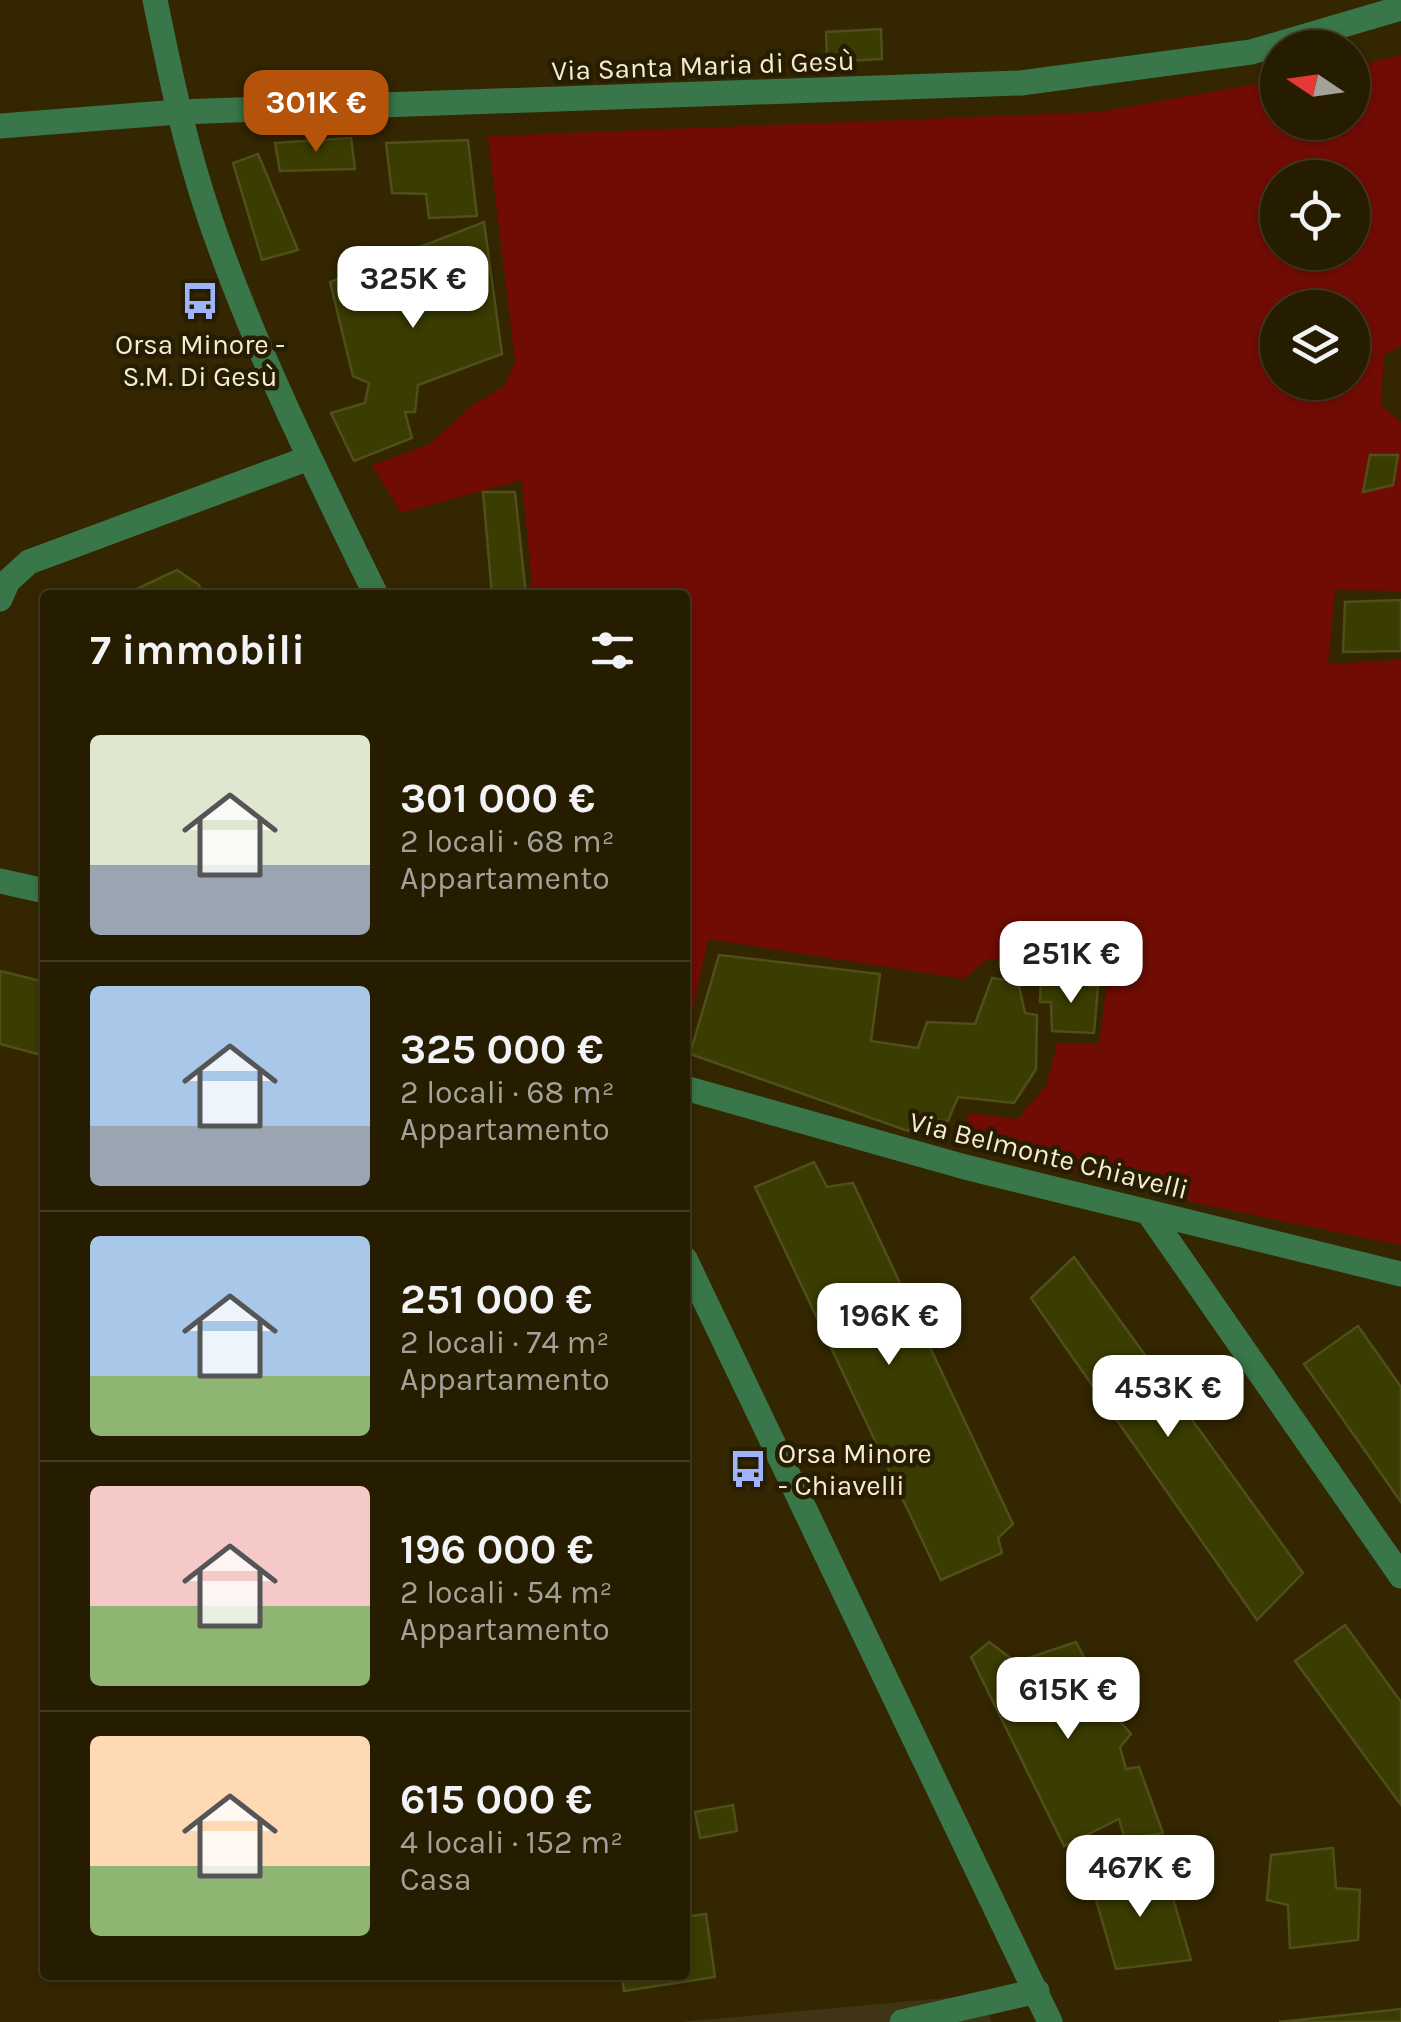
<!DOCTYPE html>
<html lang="it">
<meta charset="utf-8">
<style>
:root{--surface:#261c00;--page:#2e250a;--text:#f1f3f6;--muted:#a4a199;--line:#423a22;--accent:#b45309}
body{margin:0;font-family:Karla,sans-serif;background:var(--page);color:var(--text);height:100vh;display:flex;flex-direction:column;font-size:38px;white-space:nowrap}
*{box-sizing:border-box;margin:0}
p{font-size:32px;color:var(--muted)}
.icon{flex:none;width:55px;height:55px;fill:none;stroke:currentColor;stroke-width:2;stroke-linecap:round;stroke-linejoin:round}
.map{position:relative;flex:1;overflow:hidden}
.details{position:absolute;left:40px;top:590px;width:650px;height:1390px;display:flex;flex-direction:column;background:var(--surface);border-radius:10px;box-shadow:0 2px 8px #0004,0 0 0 2px var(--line)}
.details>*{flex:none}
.needle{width:65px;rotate:283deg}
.fabs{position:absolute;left:1260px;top:30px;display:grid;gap:20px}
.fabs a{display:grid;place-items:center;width:110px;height:110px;border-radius:50%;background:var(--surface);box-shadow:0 2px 8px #0004,0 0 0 2px var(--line);font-size:50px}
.price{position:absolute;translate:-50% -85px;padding:0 22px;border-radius:20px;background:#fff;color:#222;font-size:32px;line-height:65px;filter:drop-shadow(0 2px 5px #0008)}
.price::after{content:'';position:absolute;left:50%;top:60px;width:30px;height:22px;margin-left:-15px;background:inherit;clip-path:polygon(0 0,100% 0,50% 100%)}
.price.on{background:var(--accent);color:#fff}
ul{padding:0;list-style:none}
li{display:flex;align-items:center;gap:30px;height:250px;padding:0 50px}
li+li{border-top:2px solid var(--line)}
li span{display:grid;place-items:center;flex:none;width:280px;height:200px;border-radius:10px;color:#555}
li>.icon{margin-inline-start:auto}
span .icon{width:120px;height:120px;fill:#fffc;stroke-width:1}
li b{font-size:42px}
h2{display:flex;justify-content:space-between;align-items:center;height:120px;padding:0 50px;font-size:42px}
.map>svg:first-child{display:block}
.built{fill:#3f3413}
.green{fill:#700c04;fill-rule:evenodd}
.building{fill:#3b3c01;stroke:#4e4f19;stroke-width:2.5}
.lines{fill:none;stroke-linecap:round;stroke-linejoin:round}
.minor{stroke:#397649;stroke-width:25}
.labels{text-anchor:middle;stroke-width:9;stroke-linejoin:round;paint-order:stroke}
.street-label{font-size:28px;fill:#f6ecd1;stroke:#261d02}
.poi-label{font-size:28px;fill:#f6ecd1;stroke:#261d02}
</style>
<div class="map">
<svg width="1401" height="2022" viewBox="0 0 1401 2022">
<rect width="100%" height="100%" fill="#332600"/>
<polygon class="built" points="979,1995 992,2022 680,2022"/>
<path class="green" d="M1401,55v291l-17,9 -3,50 20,17v169l-66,-1 -7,74 73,-4v585l-197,-40 -249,-64 15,-28 47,6 29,-33 11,-42h42l9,-69 -121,-16 -23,20 -256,-40 -23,103v-447h-152l-11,-115 -121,33 -29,-48 58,-21 40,-37 34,-21 11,-24 -27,-226 611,-24 178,-32 1,42h74l1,-56zM1278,178h74v74h-74zM1278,308h74v74h-74z"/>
<g class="building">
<polygon points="881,29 882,59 827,62 826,32"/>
<polygon points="351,138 355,169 280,171 275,143"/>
<polygon points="468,140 477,216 429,218 426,194 392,193 386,143"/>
<polygon points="258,154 298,250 262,260 233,163"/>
<polygon points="484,222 502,354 418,385 415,412 405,412 412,438 354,461 331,413 365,403 369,383 353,376 330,282"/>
<polygon points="1370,455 1398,455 1393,485 1363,492"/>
<polygon points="483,492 515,492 526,595 492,595"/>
<polygon points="177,570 199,585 202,595 124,595"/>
<polygon points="1401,600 1401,651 1343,652 1345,602"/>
<polygon points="719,955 880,974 871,1041 918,1048 927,1022 975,1024 992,978 1018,982 1025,1013 1037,1015 1036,1069 1014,1103 958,1097 948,1121 916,1119 908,1131 690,1054"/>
<polygon points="0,971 45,982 45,1056 0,1044"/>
<polygon points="1041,981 1098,986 1094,1033 1052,1031 1051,1002 1040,1002"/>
<polygon points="814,1162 827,1187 853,1183 1013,1524 998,1538 1002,1553 941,1580 755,1187"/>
<polygon points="1074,1257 1303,1573 1257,1620 1031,1298"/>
<polygon points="1358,1326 1401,1387 1401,1502 1304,1364"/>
<polygon points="1345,1625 1401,1702 1401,1805 1295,1661"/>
<polygon points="989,1642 1016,1662 1076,1642 1093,1674 1091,1689 1131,1734 1120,1747 1126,1769 1139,1767 1163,1833 1125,1839 1119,1819 1064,1846 971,1657"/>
<polygon points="733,1805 737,1831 700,1838 695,1812"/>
<polygon points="1333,1848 1336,1888 1360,1890 1358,1940 1290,1948 1288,1905 1267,1900 1271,1855"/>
<polygon points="1165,1871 1191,1960 1116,1969 1090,1879"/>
<polygon points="706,1914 715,1977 624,1991 622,1975 685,1975 685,1917"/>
<polygon points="1401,2009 1401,2022 1279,2022"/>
</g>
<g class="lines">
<g class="minor">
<path d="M155,0c15,73 30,145 54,216 44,130 107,256 167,379"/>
<polyline points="0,126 178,112 1021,83 1251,52 1401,8"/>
<polyline points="0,599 8,581 29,562 309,458"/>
<polyline points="0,881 45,891"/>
<polyline points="685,1088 965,1167 1401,1274"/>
<polyline points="1148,1212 1401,1576"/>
<polyline points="685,1259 1050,2022"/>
<polyline points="902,2022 1037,1991"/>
</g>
</g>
<defs>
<g id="bus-bare" transform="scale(3)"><path d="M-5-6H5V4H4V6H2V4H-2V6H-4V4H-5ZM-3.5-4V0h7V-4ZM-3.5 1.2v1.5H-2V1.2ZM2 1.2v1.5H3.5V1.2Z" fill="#9db4fd" stroke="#261d02" stroke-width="2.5" paint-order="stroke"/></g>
</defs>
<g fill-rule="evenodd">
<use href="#bus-bare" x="200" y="301"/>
<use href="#bus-bare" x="748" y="1469"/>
</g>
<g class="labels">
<g class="street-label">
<text transform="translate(703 65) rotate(-2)" y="10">Via Santa Maria di Gesù</text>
<text transform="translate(1049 1155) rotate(14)" y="10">Via Belmonte Chiavelli</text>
</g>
<g class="poi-label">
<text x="200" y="354">Orsa Minore -<tspan x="200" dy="32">S.M. Di Gesù</tspan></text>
<text x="778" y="1463" text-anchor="start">Orsa Minore<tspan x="778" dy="32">- Chiavelli</tspan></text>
</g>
</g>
</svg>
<div class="fabs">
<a><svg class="needle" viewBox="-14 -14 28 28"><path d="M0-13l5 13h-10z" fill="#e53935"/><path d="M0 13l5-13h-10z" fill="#a4a199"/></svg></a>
<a><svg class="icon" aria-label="locate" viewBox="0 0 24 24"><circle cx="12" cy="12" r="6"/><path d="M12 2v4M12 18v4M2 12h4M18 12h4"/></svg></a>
<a><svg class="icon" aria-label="layers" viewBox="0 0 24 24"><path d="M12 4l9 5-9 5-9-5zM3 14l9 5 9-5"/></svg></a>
</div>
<b class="price on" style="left:316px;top:155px">301K €</b>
<b class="price" style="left:413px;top:331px">325K €</b>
<b class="price" style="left:1071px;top:1006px">251K €</b>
<b class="price" style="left:889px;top:1368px">196K €</b>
<b class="price" style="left:1168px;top:1440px">453K €</b>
<b class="price" style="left:1068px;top:1742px">615K €</b>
<b class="price" style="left:1140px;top:1920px">467K €</b>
<section class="details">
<h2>7 immobili<svg class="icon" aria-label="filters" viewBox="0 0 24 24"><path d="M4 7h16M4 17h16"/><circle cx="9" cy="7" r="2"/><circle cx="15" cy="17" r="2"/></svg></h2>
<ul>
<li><span style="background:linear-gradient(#dfe7d0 65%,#9aa5b1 0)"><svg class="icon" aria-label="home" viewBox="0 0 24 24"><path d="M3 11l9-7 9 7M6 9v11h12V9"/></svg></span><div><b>301 000 €</b><p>2 locali · 68 m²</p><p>Appartamento</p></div></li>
<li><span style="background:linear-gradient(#a9c7e8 70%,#9aa5b1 0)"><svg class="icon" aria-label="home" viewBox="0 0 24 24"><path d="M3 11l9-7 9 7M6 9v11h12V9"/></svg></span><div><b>325 000 €</b><p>2 locali · 68 m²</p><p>Appartamento</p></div></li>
<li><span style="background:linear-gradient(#a9c7e8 70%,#8fb573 0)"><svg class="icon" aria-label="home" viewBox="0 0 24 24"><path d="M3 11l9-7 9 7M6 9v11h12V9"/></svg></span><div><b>251 000 €</b><p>2 locali · 74 m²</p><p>Appartamento</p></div></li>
<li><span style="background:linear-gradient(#f6c9c9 60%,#8fb573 0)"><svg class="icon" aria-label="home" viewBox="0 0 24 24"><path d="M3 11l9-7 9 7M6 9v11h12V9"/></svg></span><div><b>196 000 €</b><p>2 locali · 54 m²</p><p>Appartamento</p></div></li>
<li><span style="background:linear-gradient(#ffd9b3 65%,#8fb573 0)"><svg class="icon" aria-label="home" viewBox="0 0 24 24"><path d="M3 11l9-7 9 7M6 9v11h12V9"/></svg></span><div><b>615 000 €</b><p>4 locali · 152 m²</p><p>Casa</p></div></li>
</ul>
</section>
</div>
